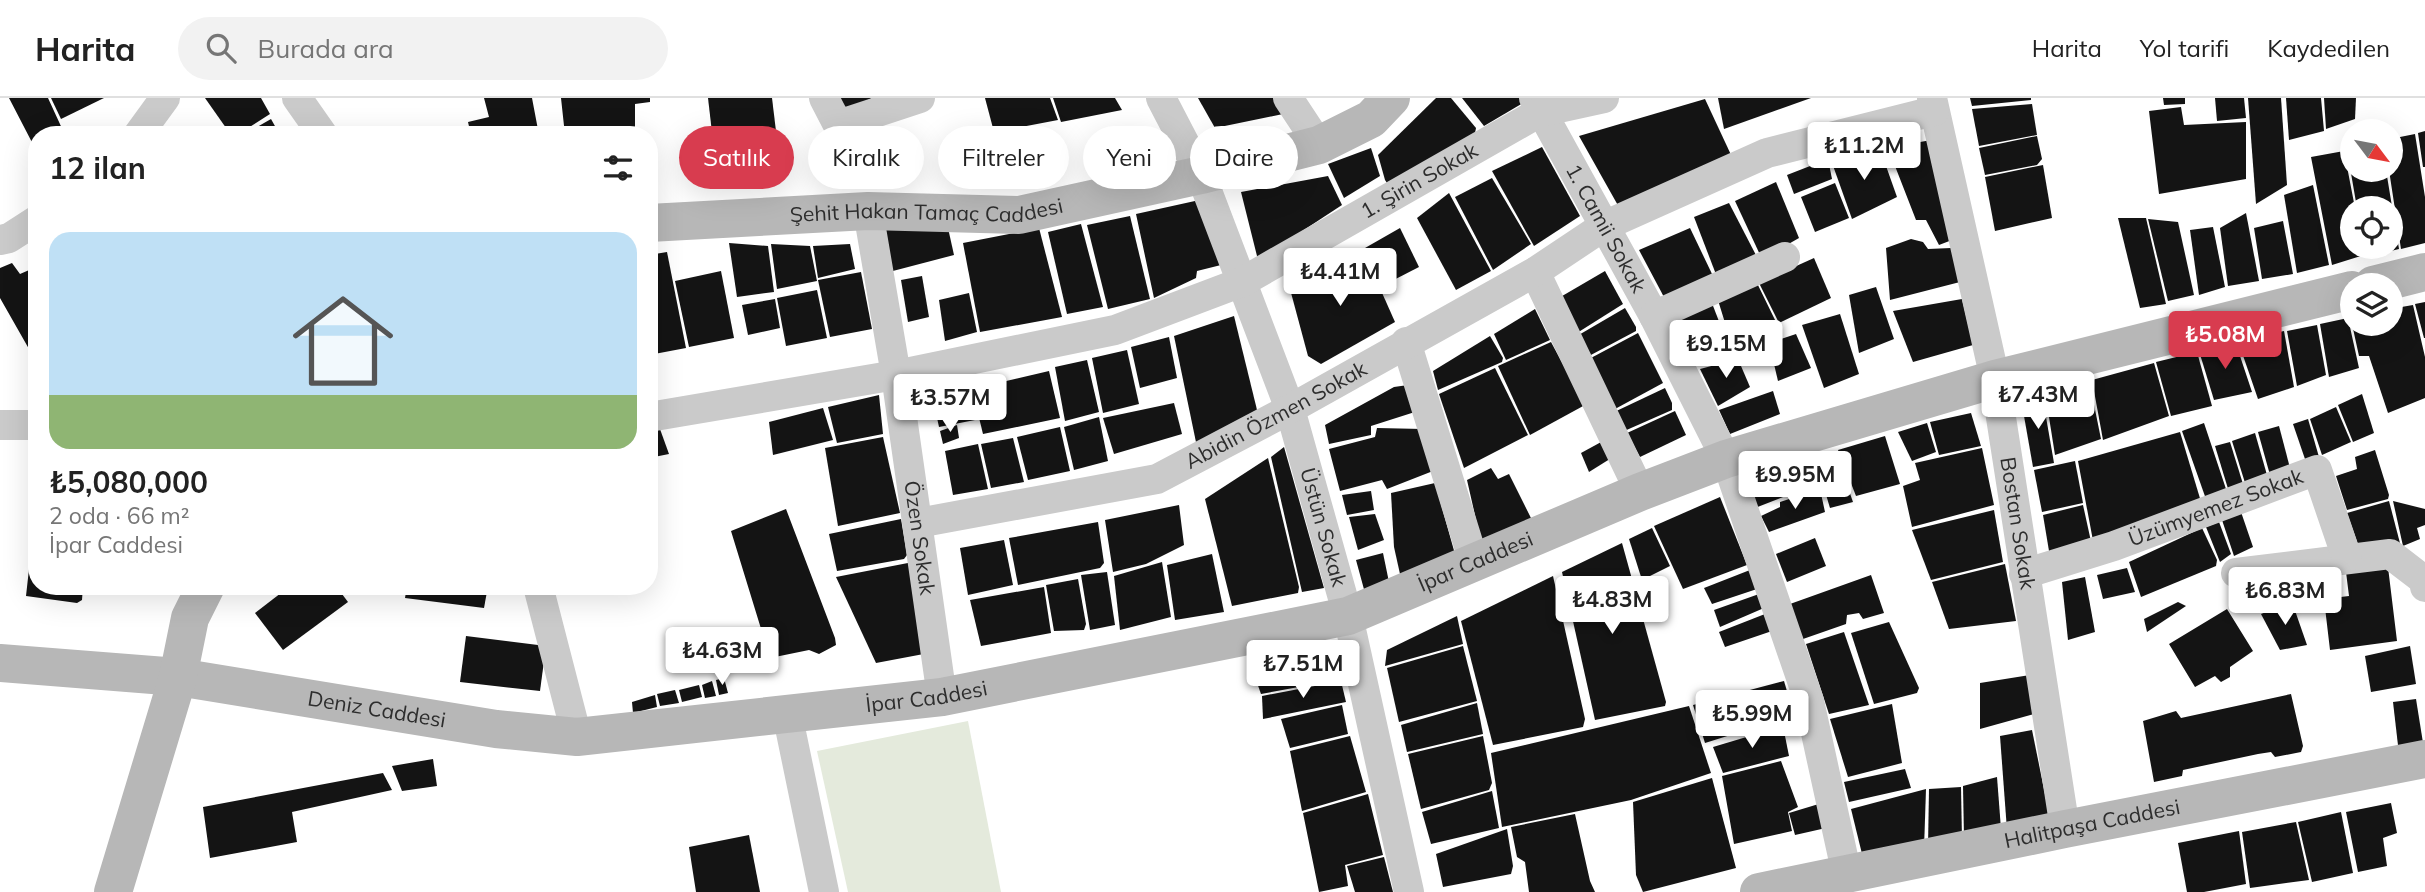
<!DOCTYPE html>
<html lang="tr">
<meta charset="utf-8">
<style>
:root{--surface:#fff;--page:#f2f2f2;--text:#222;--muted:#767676;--line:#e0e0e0;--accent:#d83c4f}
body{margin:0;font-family:Mulish,sans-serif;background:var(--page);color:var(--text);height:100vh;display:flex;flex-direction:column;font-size:26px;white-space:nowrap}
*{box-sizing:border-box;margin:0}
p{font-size:23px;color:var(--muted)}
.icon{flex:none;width:38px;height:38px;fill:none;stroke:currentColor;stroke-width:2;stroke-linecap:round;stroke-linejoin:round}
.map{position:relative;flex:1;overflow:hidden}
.sheet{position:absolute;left:28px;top:28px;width:630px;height:469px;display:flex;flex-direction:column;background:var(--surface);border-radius:28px;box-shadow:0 7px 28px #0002}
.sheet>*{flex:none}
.banner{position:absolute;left:679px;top:28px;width:665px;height:63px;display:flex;gap:14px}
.needle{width:46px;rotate:122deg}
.fabs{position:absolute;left:2340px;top:21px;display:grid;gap:14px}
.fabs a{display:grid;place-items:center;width:63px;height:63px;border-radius:50%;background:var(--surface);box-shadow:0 7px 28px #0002;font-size:35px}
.price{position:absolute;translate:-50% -60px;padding:0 16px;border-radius:7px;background:#fff;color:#222;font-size:23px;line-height:46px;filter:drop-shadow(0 2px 4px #0008)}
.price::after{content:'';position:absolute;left:50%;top:42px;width:21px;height:16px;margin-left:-10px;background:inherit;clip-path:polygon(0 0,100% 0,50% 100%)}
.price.current{background:var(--accent);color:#fff}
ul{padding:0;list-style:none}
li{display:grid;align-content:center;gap:14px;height:371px;padding:0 21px}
li span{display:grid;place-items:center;height:217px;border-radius:21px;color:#555}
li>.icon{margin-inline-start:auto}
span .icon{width:126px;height:126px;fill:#fffc;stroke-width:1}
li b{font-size:30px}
h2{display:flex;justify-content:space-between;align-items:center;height:84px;padding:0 21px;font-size:30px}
.pill{padding:0 24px;border-radius:32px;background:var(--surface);box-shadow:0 7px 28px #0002;font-size:24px;line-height:63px}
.pill.current{background:var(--accent);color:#fff}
header{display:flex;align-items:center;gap:42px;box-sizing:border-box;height:98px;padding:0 35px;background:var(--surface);border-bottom:2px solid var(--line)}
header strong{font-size:33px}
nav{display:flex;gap:38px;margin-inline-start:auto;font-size:24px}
.search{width:490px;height:63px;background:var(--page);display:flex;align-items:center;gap:18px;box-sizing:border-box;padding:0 24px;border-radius:38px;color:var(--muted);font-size:26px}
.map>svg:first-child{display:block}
.green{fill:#e4eadc}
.building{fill:#141414}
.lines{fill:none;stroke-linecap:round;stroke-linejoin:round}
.street{stroke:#cacaca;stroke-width:30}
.secondary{stroke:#b7b7b7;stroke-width:38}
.labels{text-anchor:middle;stroke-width:7;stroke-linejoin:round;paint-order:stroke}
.street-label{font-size:21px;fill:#2d2d2d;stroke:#fff}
</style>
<header>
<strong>Harita</strong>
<div class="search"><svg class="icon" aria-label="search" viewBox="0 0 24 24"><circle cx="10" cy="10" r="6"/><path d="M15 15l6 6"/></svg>Burada ara</div>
<nav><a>Harita</a><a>Yol tarifi</a><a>Kaydedilen</a></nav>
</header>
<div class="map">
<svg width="2425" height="794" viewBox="0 0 2425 794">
<rect width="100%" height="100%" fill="#fff"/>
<polygon class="green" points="968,623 1001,794 848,794 817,653"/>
<g class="building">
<polygon points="9,0 48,0 65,37 37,37 37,54"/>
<polygon points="51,0 104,0 61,21"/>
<polygon points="205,0 261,0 270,16 237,37 231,37"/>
<polygon points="484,0 532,0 539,37 471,37 468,24 489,19"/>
<polygon points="561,0 650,0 650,4 635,6 635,37 565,37"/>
<polygon points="708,0 772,0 779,58 776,62 716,69"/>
<polygon points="838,0 872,0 845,14"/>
<polygon points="985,0 1050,0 1058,22 994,34"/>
<polygon points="1053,0 1115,0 1122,12 1061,24"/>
<polygon points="1198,0 1273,0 1283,16 1215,30"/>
<polygon points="1436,0 1451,0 1476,30 1475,35 1387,85 1385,82 1378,57"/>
<polygon points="1462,0 1521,0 1523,5 1484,28"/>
<polygon points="1718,0 1811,0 1724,31"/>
<polygon points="1970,0 2031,0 2031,2 1972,8"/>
<polygon points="2163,0 2185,0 2185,6 2164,7"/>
<polygon points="2215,0 2244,0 2246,20 2217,23"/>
<polygon points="2248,0 2281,0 2287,87 2256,106"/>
<polygon points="2286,0 2321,0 2324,33 2289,42"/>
<polygon points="2324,0 2356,0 2355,21 2326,31"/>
<polygon points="1705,1 1732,59 1620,111 1579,38"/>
<polygon points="2032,6 2037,37 1979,48 1972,11"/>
<polygon points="2181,9 2184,27 2246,24 2246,81 2159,96 2149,13"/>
<polygon points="271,21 280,37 243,37"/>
<polygon points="2425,33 2425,69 2423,69 2418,35"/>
<polygon points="2415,36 2425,99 2425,145 2401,151 2389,72 2390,72 2390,41"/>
<polygon points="2037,38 2042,61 2037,67 1985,77 1979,50"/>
<polygon points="1931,42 1952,142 1939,147 1926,122 1916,122 1888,50"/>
<polygon points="1542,49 1580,118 1534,148 1492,73"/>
<polygon points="1371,50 1380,78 1344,100 1328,66"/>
<polygon points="2352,50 2352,72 2386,72 2399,151 2366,159 2364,149 2390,149 2390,110 2357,110 2347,52"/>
<polygon points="1880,51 1897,99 1852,121 1831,62"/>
<polygon points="2344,53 2355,110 2352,110 2352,149 2362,149 2364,157 2332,167 2311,59"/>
<polygon points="1828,61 1832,81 1794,96 1787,77"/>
<polygon points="2043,67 2052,120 1995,133 1985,79"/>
<polygon points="1328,78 1342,107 1258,162 1241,94"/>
<polygon points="1492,80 1531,146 1493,172 1455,99"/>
<polygon points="1776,84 1799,140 1762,161 1735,103"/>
<polygon points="1835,85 1849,120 1815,134 1801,99"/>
<polygon points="2313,87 2329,167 2297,175 2284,97"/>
<polygon points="1449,95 1491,173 1456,192 1417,120"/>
<polygon points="1204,101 1225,166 1197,173 1196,180 1154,200 1136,116"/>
<polygon points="1729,105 1758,161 1717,179 1694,119"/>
<polygon points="2246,115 2259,183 2228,188 2220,130"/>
<polygon points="1130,118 1150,201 1108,211 1087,127"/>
<polygon points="2118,120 2146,120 2166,206 2140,210"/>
<polygon points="946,121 954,157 889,174 879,127"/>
<polygon points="2148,121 2178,124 2194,197 2168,203"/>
<polygon points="2283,123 2293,176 2262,181 2254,130"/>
<polygon points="1081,126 1103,209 1067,216 1048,134"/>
<polygon points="2213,129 2225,189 2199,197 2190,132"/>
<polygon points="1039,130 1062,219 980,234 963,145"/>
<polygon points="1400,130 1419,169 1382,188 1365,150"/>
<polygon points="1690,130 1713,178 1665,201 1639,152"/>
<polygon points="1911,141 1923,144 1928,151 1951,150 1960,184 1890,202 1886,150"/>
<polygon points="729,145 768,148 774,194 737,199"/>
<polygon points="771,146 810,148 817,183 777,191"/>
<polygon points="850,146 855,171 818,180 813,148"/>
<polygon points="1363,152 1395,224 1321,266 1308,258 1290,191"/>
<polygon points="667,154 686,250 649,257 649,157"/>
<polygon points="1814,160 1831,200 1779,225 1759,185"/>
<polygon points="12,165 20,176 36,169 37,171 37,256 33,258 0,200 0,170"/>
<polygon points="721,173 734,240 689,249 675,183"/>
<polygon points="1605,173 1623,206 1577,235 1557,201"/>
<polygon points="861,174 872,231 830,239 818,182"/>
<polygon points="922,178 929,219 908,224 901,182"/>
<polygon points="1756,183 1776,224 1702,262 1687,245 1726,228 1717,199"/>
<polygon points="1876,189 1894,241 1859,255 1849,197"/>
<polygon points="817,192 827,240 786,248 777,200"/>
<polygon points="969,195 977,234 945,243 939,202"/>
<polygon points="1710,200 1720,226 1684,241 1671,216"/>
<polygon points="775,201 780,230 748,237 742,207"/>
<polygon points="1962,201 1973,247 1913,264 1893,213"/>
<polygon points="2425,204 2425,240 2424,240 2415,206"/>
<polygon points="2413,207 2425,259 2425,300 2388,315 2369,258 2359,258 2352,226 2390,226 2390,211"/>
<polygon points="1625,210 1636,229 1636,233 1589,258 1577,238"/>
<polygon points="1535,211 1550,242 1506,262 1494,236"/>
<polygon points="1840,216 1859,276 1824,290 1802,227"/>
<polygon points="1234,218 1258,316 1197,349 1174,238"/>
<polygon points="2348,220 2359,270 2329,279 2320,226"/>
<polygon points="2317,227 2326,277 2297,288 2287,233"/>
<polygon points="2284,233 2294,289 2258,301 2238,243"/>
<polygon points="1638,235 1663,285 1615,311 1589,261"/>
<polygon points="1796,236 1811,270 1778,283 1769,245"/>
<polygon points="1490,238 1503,260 1502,264 1438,292 1433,273"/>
<polygon points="1169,239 1177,280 1140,290 1131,249"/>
<polygon points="2235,243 2252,294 2214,302 2199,253"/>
<polygon points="1551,244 1585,307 1530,337 1498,268"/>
<polygon points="1127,252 1139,306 1103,315 1092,260"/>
<polygon points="2197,254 2212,308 2171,318 2156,264"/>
<polygon points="1738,261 1750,289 1718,308 1700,271"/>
<polygon points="1087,262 1099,314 1065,323 1055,269"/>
<polygon points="2154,265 2169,318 2103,342 2092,282"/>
<polygon points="1495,270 1528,337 1464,370 1439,296"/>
<polygon points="1049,273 1060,320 983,336 972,291"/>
<polygon points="2089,282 2101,341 2055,357 2045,294"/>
<polygon points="968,285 975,322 939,329 931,292"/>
<polygon points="1408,287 1418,313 1371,328 1371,337 1329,346 1325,327 1394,289"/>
<polygon points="1665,290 1672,305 1672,312 1622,334 1610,316"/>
<polygon points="1773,293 1780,316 1730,336 1719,312"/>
<polygon points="2042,296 2054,365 2033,369 2021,301"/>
<polygon points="2362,296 2374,335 2353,344 2338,307"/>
<polygon points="879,297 883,336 837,345 828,309"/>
<polygon points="1174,305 1182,336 1114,356 1103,320"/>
<polygon points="2336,309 2351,344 2322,357 2310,321"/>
<polygon points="823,310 833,342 773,357 769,324"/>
<polygon points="1675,313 1686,337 1640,359 1627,335"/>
<polygon points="1971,315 1981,348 1939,357 1930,324"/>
<polygon points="1099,319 1108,363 1074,372 1064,329"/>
<polygon points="656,320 669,356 649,360 649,322"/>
<polygon points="2308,321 2319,359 2306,364 2293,326"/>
<polygon points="1927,325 1936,354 1912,363 1898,334"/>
<polygon points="2204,325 2227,394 2207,404 2182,333"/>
<polygon points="957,327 959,340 943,346 940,333"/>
<polygon points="2279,328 2290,370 2270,377 2258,334"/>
<polygon points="1060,329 1070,373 1028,382 1017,339"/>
<polygon points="1377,330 1423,331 1433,373 1387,391 1382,382 1340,393 1329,351 1375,339"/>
<polygon points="2180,334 2202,407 2094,448 2078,363"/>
<polygon points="2255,335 2267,377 2246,388 2232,343"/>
<polygon points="1885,338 1900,386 1856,398 1838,352"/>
<polygon points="883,339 900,415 838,428 825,350"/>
<polygon points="1013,340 1024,384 991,390 981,346"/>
<polygon points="1603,343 1613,359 1589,374 1581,355"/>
<polygon points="2230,344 2243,386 2229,394 2215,348"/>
<polygon points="978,346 988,391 953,397 945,353"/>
<polygon points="1284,349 1324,490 1302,494 1271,359"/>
<polygon points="1982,350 1994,407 1912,429 1903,388 1920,382 1915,365"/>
<polygon points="2375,352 2389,397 2388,401 2347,412 2336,378 2357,371 2355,359"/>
<polygon points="1836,356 1853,404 1830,410 1816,363"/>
<polygon points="1268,360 1299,489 1298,495 1232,508 1205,401"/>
<polygon points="1809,362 1816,386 1755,410 1750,387"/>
<polygon points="2075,363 2083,405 2042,414 2034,372"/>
<polygon points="1491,370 1498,381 1509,376 1533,424 1482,448 1467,382"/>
<polygon points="1435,385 1455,456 1402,485 1394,449 1391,395"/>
<polygon points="1820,391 1825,414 1769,434 1761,418 1780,409 1780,404"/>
<polygon points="1371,393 1374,412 1347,417 1342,397"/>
<polygon points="1720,399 1747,467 1683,491 1654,428"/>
<polygon points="2389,403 2401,449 2361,455 2347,415"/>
<polygon points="2393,403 2425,411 2425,427 2417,430 2420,441 2403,448"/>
<polygon points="1179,407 1184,447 1146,466 1113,474 1105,422"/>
<polygon points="2083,407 2092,448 2050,459 2043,417"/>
<polygon points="786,411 835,540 836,547 819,556 809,552 770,560 731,433"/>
<polygon points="2240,411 2253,449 2234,458 2221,419"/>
<polygon points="1994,412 2003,464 1931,482 1912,432"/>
<polygon points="1375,416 1384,442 1358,452 1349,419"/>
<polygon points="35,417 37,418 37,488 83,488 82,502 77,505 26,498"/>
<polygon points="901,421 907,457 904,461 837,473 829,436"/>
<polygon points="1098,424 1104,465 1100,470 1018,487 1009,440"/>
<polygon points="2219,424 2231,456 2220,464 2206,429"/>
<polygon points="1652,430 1670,468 1642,482 1629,441"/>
<polygon points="2202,430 2217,462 2216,468 2141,499 2129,464"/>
<polygon points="1815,440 1826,468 1787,484 1776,456"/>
<polygon points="1004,442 1013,487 968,497 960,450"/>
<polygon points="1622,445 1666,604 1665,608 1595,622 1562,474"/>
<polygon points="1383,455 1390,489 1365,495 1356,462"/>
<polygon points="1212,456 1224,514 1175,522 1167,467"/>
<polygon points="2387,461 2397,543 2330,552 2324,501 2349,498 2345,466"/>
<polygon points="913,464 929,555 876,565 836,479"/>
<polygon points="1162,464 1171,519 1120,532 1114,478"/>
<polygon points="2005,466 2016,523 1949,531 1932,484"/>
<polygon points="2127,470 2135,494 2103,501 2097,477"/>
<polygon points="1750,472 1757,491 1712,506 1704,490"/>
<polygon points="1107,474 1115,527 1090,532 1081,477"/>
<polygon points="1871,477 1884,515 1863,521 1859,515 1847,517 1846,526 1803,541 1790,506"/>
<polygon points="1553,478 1585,621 1583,629 1493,647 1461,523"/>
<polygon points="2085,479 2095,534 2068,542 2062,484"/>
<polygon points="1078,481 1086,526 1084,532 1054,533 1046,487"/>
<polygon points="290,488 336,488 348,504 283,552 255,515"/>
<polygon points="407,488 488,488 484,510 405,500"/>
<polygon points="1044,489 1051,535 981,548 970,502"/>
<polygon points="1759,496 1764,510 1720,529 1714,512"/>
<polygon points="2178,504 2186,508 2147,534 2144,521"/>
<polygon points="2292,504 2307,547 2280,552 2261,516"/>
<polygon points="2227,511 2253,553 2230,569 2230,579 2221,584 2215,578 2195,589 2169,546"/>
<polygon points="1765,516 1772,533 1725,549 1719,534"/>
<polygon points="1457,518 1463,546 1385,568 1387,552"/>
<polygon points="1889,524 1919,590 1917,595 1874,606 1851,535"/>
<polygon points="1844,534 1869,607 1829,616 1806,546"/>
<polygon points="466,538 546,548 540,593 460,584"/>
<polygon points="1463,548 1477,603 1399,624 1387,570"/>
<polygon points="2410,548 2416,586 2371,594 2365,558"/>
<polygon points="1328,551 1339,576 1337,582 1261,596 1250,565"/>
<polygon points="2030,577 2038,615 1980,631 1980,585"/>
<polygon points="724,580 728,595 719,597 716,582"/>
<polygon points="712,583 716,598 705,600 702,587"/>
<polygon points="1341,583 1346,604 1263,621 1262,598"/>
<polygon points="1784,583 1794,617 1705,645 1693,607"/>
<polygon points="699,587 702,599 682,604 679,592"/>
<polygon points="675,592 679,605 660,608 657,596"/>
<polygon points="2291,596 2303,648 2301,654 2275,659 2271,654 2258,656 2183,672 2182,678 2154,684 2143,623 2176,613 2181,620"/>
<polygon points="655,597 657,609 633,615 632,604"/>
<polygon points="2416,601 2424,651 2399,656 2393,604"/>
<polygon points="1477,605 1483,636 1407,654 1401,627"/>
<polygon points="1892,606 1902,665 1848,679 1830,621"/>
<polygon points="1342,607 1348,636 1290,650 1281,621"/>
<polygon points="1689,608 1711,675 1631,702 1502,729 1491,655"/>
<polygon points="1783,628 1789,658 1723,675 1713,649"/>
<polygon points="2032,632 2050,721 2007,732 2000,638"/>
<polygon points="1350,638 1366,694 1302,713 1290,653"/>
<polygon points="1483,638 1492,685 1489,692 1421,711 1408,656"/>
<polygon points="433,661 437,688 402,693 392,668"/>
<polygon points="1781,663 1798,709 1788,714 1792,733 1734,746 1722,678"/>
<polygon points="1905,671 1911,690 1849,704 1844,684"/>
<polygon points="383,675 392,692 292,714 297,744 210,760 203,709"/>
<polygon points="1997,679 2001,731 1964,740 1963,688"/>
<polygon points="1712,680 1736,770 1643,794 1636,777 1633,704"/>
<polygon points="1961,689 1962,742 1928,749 1929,691"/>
<polygon points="1926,691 1924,751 1863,760 1851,711"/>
<polygon points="1492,693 1499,730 1431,746 1422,714"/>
<polygon points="1368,696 1383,757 1345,767 1348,788 1319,794 1303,715"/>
<polygon points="1822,705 1826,730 1795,737 1789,715"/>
<polygon points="2391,705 2397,735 2383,740 2387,768 2358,774 2346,714"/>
<polygon points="2341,714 2353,775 2312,784 2298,724"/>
<polygon points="1575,716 1590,783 1595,794 1529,794 1525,764 1517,759 1511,729"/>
<polygon points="2296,724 2309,782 2250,790 2242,734"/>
<polygon points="1507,731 1513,768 1511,776 1443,789 1436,756"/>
<polygon points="2239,733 2246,786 2204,794 2187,794 2178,745"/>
<polygon points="749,737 760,794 696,794 689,749"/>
<polygon points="1384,759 1393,794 1355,794 1347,768"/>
</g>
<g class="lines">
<g class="street">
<polyline points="297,0 323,37"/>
<polyline points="824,0 838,27 920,0"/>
<path id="s1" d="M1161,0l40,77 89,234 58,207 61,276"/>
<polyline points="1288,0 1319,47"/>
<path id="s2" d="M1534,0l120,218 72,143 83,242 38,174"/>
<path id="s3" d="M1932,0l63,281 70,450"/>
<polyline points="138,37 165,0"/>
<path id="s4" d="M868,113l28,164 46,322"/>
<polyline points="0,142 9,140 37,122"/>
<polyline points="1535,174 1640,394"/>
<polyline points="1654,218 1785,159"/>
<polyline points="1406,244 1474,464"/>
<path id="s5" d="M649,319l247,-42 219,-45 127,-48 298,-170 64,-14"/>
<polyline points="0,327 37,327"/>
<path id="s6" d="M918,425l239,-44 133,-70 245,-137 69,-46 163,-73 167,-42"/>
<polyline points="2236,475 2390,456 2424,482 2425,489"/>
<path id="s7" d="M2024,476l90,-28 203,-76 30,88"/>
<polyline points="538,488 577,639"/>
<polyline points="787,615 824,794"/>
</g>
<g class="secondary">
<path id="s8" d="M649,125l219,-12 151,4 182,-40 118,-30 52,-26 20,-21"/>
<polyline points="2373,187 2425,174"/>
<path id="s9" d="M0,565l178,14 318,52 81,8 365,-40 406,-81 292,-124 86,-33 269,-80 357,-89"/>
<polyline points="113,794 178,579 190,520 206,488"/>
<path id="s10" d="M1759,794l306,-63 360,-70"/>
</g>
</g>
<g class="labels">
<g class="street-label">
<text dy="7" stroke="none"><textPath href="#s5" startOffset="814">1. Şirin Sokak</textPath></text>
<text dy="7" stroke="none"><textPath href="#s8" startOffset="278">Şehit Hakan Tamaç Caddesi</textPath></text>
<text dy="7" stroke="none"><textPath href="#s2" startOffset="149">1. Camii Sokak</textPath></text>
<text dy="7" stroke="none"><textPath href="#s6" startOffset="378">Abidin Özmen Sokak</textPath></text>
<text dy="7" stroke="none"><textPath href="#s7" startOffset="203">Üzümyemez Sokak</textPath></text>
<text dy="7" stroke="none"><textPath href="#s3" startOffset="434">Bostan Sokak</textPath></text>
<text dy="7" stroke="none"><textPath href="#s1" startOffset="460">Üstün Sokak</textPath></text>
<text dy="7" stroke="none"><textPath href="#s4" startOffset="331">Özen Sokak</textPath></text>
<text dy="7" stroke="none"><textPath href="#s9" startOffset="1502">İpar Caddesi</textPath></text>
<text dy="7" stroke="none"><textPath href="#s9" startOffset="934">İpar Caddesi</textPath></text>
<text dy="7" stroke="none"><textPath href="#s9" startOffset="380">Deniz Caddesi</textPath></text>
<text dy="7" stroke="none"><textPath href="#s10" startOffset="340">Halitpaşa Caddesi</textPath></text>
</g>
</g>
</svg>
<div class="fabs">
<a><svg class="needle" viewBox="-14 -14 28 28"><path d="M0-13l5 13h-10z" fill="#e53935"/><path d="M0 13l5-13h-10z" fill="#767676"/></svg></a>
<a><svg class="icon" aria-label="locate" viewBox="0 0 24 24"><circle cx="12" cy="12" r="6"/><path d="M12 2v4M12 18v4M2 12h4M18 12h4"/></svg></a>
<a><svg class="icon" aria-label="layers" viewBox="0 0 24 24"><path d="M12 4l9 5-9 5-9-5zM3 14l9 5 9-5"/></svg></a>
</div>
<b class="price" style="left:1864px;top:84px">₺11.2M</b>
<b class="price" style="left:1340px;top:210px">₺4.41M</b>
<b class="price current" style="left:2225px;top:273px">₺5.08M</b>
<b class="price" style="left:1726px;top:282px">₺9.15M</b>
<b class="price" style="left:2038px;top:333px">₺7.43M</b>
<b class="price" style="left:950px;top:336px">₺3.57M</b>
<b class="price" style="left:1795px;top:413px">₺9.95M</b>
<b class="price" style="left:2285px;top:529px">₺6.83M</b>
<b class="price" style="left:1612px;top:538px">₺4.83M</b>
<b class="price" style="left:722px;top:589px">₺4.63M</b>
<b class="price" style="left:1303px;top:602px">₺7.51M</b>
<b class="price" style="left:1752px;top:652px">₺5.99M</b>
<div class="banner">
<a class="pill current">Satılık</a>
<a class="pill">Kiralık</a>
<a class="pill">Filtreler</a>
<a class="pill">Yeni</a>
<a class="pill">Daire</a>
</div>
<section class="sheet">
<h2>12 ilan<svg class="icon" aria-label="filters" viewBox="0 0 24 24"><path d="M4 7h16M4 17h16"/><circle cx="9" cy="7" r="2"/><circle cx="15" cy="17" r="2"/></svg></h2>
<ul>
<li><span style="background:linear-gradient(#bfe0f5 75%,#8fb573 0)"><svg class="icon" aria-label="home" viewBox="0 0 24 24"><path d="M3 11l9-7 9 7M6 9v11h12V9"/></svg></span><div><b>₺5,080,000</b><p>2 oda · 66 m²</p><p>İpar Caddesi</p></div></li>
</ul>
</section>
</div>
